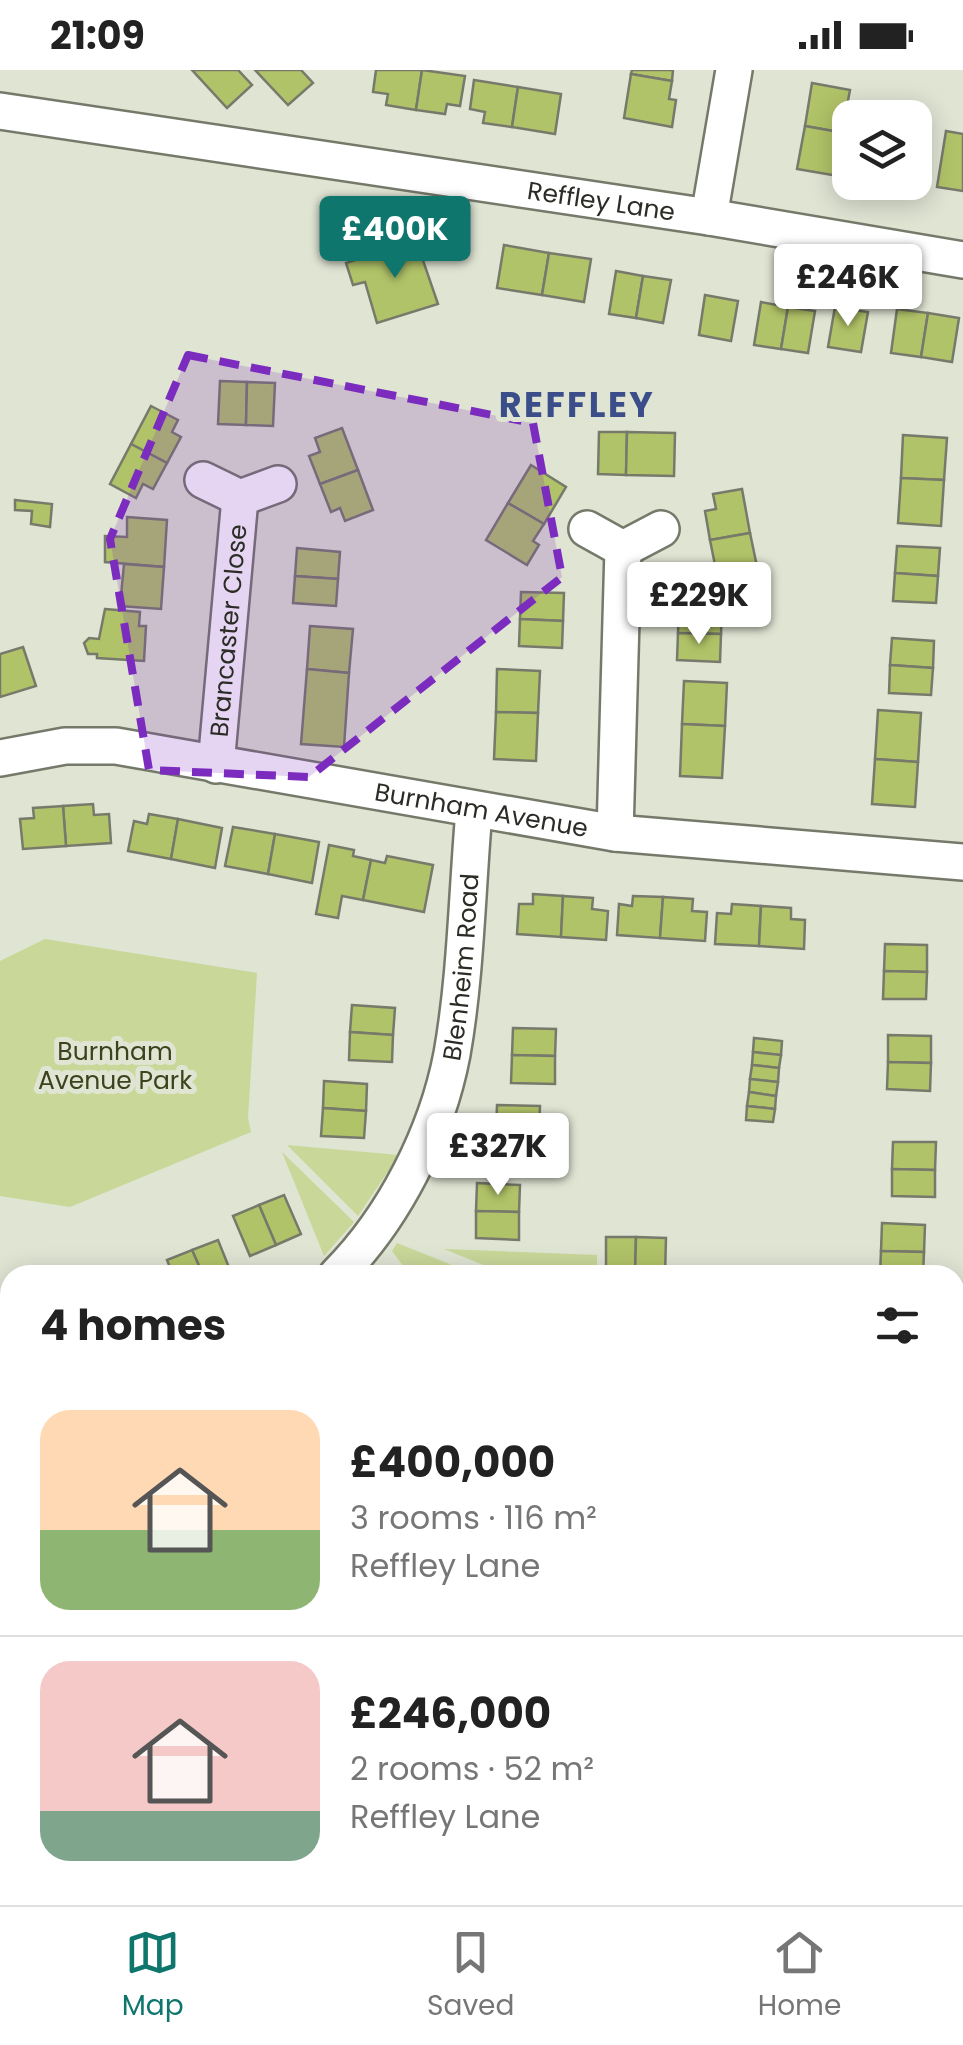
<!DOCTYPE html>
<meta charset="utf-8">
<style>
:root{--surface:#fff;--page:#f6f6f6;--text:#222;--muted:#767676;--line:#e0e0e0;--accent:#0f766e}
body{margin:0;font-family:Poppins,sans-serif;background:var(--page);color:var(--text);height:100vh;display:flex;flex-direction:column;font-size:38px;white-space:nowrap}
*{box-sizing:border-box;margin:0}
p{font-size:32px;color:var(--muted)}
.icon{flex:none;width:55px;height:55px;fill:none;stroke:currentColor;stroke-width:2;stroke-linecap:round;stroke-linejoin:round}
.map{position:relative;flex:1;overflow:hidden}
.sheet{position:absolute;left:0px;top:1195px;width:965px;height:640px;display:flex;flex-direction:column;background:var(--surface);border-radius:30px 30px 0 0;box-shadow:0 5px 25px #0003}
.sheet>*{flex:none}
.tools{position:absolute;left:832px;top:30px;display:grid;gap:20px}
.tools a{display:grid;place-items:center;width:100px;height:100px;border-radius:20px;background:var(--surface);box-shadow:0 5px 25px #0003;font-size:50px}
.price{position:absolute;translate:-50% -85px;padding:0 22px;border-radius:10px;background:#fff;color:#222;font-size:32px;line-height:65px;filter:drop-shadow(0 2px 5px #0008)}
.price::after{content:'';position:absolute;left:50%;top:60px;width:30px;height:22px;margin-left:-15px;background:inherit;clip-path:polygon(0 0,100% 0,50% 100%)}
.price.active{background:var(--accent);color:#fff}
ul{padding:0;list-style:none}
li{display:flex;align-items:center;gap:30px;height:250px;padding:0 40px}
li+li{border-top:2px solid var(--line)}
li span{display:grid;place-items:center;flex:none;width:280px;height:200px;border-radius:30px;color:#555}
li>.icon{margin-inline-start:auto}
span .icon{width:120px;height:120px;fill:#fffc;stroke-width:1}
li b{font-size:42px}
h2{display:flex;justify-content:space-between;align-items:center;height:120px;padding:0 40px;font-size:42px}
.status{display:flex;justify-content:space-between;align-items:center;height:70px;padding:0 50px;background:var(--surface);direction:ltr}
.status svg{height:28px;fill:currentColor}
.tabs{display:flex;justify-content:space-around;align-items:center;height:140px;border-top:2px solid var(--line);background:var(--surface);font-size:28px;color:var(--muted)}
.tabs a{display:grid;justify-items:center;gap:5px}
.tabs .active{color:var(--accent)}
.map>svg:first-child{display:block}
.green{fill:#c9d799}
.building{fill:#b1c368;stroke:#777a6b;stroke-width:2.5}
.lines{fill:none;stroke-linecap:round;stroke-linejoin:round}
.service-casing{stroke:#75796a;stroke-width:22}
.minor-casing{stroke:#75796a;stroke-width:40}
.service{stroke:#fff;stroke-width:18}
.minor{stroke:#fff;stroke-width:35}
.marked{fill:#7b2cbf;fill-opacity:0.2;stroke:#7b2cbf;stroke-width:8;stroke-dasharray:20 12;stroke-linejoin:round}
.labels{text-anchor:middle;stroke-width:10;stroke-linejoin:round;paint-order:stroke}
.street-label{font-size:25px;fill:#2b2c26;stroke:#dfe4d3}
.park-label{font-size:25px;fill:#3b421c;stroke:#dfe4d3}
.district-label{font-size:35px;font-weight:bold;letter-spacing:2.5px;fill:#3b4e89;stroke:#dfe4d3}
</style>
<div class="status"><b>21:09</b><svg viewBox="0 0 49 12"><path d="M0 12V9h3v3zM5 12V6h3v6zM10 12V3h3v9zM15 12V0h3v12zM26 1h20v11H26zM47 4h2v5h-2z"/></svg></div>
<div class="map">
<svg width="963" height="1835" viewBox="0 0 963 1835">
<rect width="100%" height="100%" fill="#dfe4d3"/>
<g class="green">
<polygon points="45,869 257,903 248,1048 251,1062 70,1137 0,1126 0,891"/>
<polygon points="287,1075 399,1085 358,1146"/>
<polygon points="282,1082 354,1152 324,1186"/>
<polygon points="397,1173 477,1205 410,1205 392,1181"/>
<polygon points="444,1179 597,1185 597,1205 508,1205"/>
</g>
<g class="building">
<polygon points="192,0 238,0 252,15 227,38"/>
<polygon points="255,0 301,0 313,13 288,35"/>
<polygon points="376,0 422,0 416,40 386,35 388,24 373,22"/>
<polygon points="422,0 465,6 460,36 447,34 445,44 416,40"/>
<polygon points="632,0 673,0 672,11 631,4"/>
<polygon points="631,4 672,11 669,29 676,30 672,57 624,48"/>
<polygon points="474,10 518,17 512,57 483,53 485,42 470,39"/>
<polygon points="812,13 850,20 847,36 863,38 861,48 850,48 850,64 805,56"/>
<polygon points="518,17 561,24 555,64 512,57"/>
<polygon points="805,56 850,64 850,108 797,99"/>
<polygon points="946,61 963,64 963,121 937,117"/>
<polygon points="416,170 438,234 377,253 365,212 353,215 346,193"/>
<polygon points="504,175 549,183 542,225 497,218"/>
<polygon points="549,183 591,189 584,232 542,225"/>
<polygon points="616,201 643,206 636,248 609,244"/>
<polygon points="643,206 671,210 663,253 636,248"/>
<polygon points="705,225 738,231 731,271 699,265"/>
<polygon points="761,232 788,237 781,279 754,275"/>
<polygon points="788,237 815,241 808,283 781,279"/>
<polygon points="835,237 868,242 861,282 828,277"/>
<polygon points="897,239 928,243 921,287 891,283"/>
<polygon points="928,243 959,248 952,292 921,287"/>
<polygon points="220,311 247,312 246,355 218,354"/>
<polygon points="247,312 275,313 273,356 246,355"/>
<polygon points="151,336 178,350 172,362 181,367 167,393 131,374"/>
<polygon points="342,358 358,400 320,414 309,386 320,382 315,368"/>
<polygon points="599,362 627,362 626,405 598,404"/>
<polygon points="627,362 675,363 674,406 626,405"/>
<polygon points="903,365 947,368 944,410 901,408"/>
<polygon points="131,374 167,393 153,419 143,414 136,428 110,414"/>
<polygon points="531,395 566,417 544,454 508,433"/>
<polygon points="358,400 373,440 345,451 340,438 331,442 320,414"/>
<polygon points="901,408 944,410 941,456 898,453"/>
<polygon points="742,419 750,463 710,470 705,441 716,439 713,424"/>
<polygon points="15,430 52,434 50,457 31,454 32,441 15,440"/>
<polygon points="508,433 544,454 533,471 539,475 527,495 486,470"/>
<polygon points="127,447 167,450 164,497 105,492 105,466 127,467"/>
<polygon points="750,463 759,506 728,511 726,498 716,500 710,470"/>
<polygon points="897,476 940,478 938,506 895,503"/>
<polygon points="297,478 340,482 338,509 295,506"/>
<polygon points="124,494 164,497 161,539 120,536"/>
<polygon points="895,503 938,506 936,533 893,531"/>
<polygon points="295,506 338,509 336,536 293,533"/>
<polygon points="521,522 564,523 563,551 520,549"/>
<polygon points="679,535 722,537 721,564 678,563"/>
<polygon points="105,539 140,542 139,556 146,556 144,591 97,588 97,584 88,584 84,573 89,568 99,569"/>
<polygon points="520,549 563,551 562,578 519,576"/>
<polygon points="310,556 353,559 349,603 307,599"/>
<polygon points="678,563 721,564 720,592 677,590"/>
<polygon points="892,568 934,571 933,598 890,595"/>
<polygon points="23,577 36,616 0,627 0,584"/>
<polygon points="890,595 933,598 931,625 889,623"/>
<polygon points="307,599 349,603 344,677 301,674"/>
<polygon points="497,599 540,601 538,643 496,642"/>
<polygon points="684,611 727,613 725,656 682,654"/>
<polygon points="878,640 921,643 918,692 875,689"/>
<polygon points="496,642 538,643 536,691 494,689"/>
<polygon points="682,654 725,656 722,708 680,706"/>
<polygon points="875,689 918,692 915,737 872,734"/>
<polygon points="93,734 94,745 109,744 111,773 66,776 63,736"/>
<polygon points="63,736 66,776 23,779 20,749 34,748 33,738"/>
<polygon points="149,744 178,749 171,789 128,781 134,751 147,754"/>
<polygon points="178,749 222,758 215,798 171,789"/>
<polygon points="233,757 275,764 268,804 225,796"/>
<polygon points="275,764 319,772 312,813 268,804"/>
<polygon points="329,775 354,780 353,786 371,790 363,830 342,826 338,848 316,844"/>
<polygon points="387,786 433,795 424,842 363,830 371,790 385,793"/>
<polygon points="533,824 563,826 561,867 517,864 519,834 533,834"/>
<polygon points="563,826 593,828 592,839 608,841 606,870 561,867"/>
<polygon points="633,826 663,827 660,868 617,865 619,834 632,836"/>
<polygon points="663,827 693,829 692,841 707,842 705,871 660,868"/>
<polygon points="732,834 761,836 759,876 715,874 717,843 731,844"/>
<polygon points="761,836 791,838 791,849 805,850 804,879 759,876"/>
<polygon points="885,874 927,875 927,902 884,901"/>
<polygon points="884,901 927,902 926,929 883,929"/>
<polygon points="352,935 395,938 393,965 350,962"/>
<polygon points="513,958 556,959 555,986 512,985"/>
<polygon points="350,962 393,965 392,992 349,990"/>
<polygon points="888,965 931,966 931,993 888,992"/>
<polygon points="754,968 782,971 781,985 753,982"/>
<polygon points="753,982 781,985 779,998 752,995"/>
<polygon points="512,985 555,986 555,1014 511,1013"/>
<polygon points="888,992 931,993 930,1021 887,1019"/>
<polygon points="752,995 779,998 778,1012 750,1009"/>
<polygon points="750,1009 778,1012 776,1026 749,1022"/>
<polygon points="324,1011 367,1014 366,1041 323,1038"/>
<polygon points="749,1022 776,1026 775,1039 747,1036"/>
<polygon points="497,1035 540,1036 539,1064 496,1063"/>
<polygon points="747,1036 775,1039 773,1052 746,1050"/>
<polygon points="323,1038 366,1041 364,1068 321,1066"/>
<polygon points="496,1063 539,1064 538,1091 495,1090"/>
<polygon points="893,1072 936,1072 935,1100 892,1099"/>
<polygon points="892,1099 935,1100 935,1127 892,1126"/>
<polygon points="477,1113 520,1115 519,1142 476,1141"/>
<polygon points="284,1125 301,1164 276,1175 259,1135"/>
<polygon points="259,1135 276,1175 250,1186 233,1146"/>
<polygon points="476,1141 519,1142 519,1170 476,1168"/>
<polygon points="882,1153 925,1155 924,1182 881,1181"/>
<polygon points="606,1167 636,1167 635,1205 606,1205"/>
<polygon points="636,1167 666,1168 665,1205 635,1205"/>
<polygon points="218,1170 232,1205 203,1205 192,1180"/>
<polygon points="192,1180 203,1205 173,1205 167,1190"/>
<polygon points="881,1181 924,1182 923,1205 880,1205"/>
<polygon points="0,1377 10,1378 10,1415 0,1414"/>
<polygon points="963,1554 963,1601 955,1603 955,1555"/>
<polygon points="955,1820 963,1820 963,1835 936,1835 935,1825 955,1825"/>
<polygon points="335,1825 366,1825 361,1835 346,1835 333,1829"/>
<polygon points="366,1825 396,1825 391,1835 361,1835"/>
<polygon points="562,1825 599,1825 601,1835 564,1835"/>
<polygon points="855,1825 882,1825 883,1835 855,1835"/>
<polygon points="882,1825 910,1825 910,1835 883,1835"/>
</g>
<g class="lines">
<g class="service-casing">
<polyline id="service" points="668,1835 674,1825"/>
</g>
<g class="minor-casing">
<g id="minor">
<path id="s1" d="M0,41l709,106 254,43"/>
<polyline points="709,147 734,0"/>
<polyline points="203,410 240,428 278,414"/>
<polyline points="587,459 623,479 661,459"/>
<path id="s2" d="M0,688l65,-12h51l499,87 348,29"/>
<path id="s3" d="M216,695l24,-267"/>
<polyline points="615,763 623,479"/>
<path id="s4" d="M337,1205c57,-57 100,-142 115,-221 14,-79 15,-163 22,-243"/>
<polyline points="0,1320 10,1321"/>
<polyline points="955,1348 963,1333"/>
<polyline points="0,1683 10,1680"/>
<polyline points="714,1825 723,1835"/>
</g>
</g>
<use href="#service" class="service"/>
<use href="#minor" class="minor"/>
</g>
<path class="marked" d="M188,285l345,68 29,154 -253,200 -160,-7 -39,-231z"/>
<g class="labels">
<g class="street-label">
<text dy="9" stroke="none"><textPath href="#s1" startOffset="608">Reffley Lane</textPath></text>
<text dy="9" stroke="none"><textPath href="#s3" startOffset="135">Brancaster Close</textPath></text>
<text dy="9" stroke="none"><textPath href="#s2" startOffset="488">Burnham Avenue</textPath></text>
<text dy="9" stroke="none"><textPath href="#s4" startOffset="340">Blenheim Road</textPath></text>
</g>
<g class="park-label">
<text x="115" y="990">Burnham<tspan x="115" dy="29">Avenue Park</tspan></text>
</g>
<g class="district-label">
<text x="577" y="347">REFFLEY</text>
</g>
</g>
</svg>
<div class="tools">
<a><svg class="icon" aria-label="layers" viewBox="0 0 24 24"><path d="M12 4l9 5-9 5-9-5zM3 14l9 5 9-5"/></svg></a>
</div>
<b class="price active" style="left:395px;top:211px">£400K</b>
<b class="price" style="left:848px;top:259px">£246K</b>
<b class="price" style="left:699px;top:577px">£229K</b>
<b class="price" style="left:498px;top:1128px">£327K</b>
<section class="sheet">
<h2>4 homes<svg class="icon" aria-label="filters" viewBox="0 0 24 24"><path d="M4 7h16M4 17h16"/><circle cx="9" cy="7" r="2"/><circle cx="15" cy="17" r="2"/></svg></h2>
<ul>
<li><span style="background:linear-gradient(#ffd9b3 60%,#8fb573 0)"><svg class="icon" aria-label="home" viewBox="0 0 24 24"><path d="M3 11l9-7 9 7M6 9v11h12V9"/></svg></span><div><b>£400,000</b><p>3 rooms · 116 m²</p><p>Reffley Lane</p></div></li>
<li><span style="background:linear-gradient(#f6c9c9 75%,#7fa58c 0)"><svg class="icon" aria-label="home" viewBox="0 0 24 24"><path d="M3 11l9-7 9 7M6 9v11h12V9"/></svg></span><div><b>£246,000</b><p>2 rooms · 52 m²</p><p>Reffley Lane</p></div></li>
</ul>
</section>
</div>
<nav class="tabs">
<a class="active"><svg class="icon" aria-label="map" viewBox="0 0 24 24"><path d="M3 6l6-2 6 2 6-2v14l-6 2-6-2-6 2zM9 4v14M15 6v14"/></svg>Map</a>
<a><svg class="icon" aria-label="saved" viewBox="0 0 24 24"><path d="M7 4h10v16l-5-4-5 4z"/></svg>Saved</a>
<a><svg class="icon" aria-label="home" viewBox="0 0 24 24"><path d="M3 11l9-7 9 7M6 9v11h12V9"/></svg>Home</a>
</nav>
